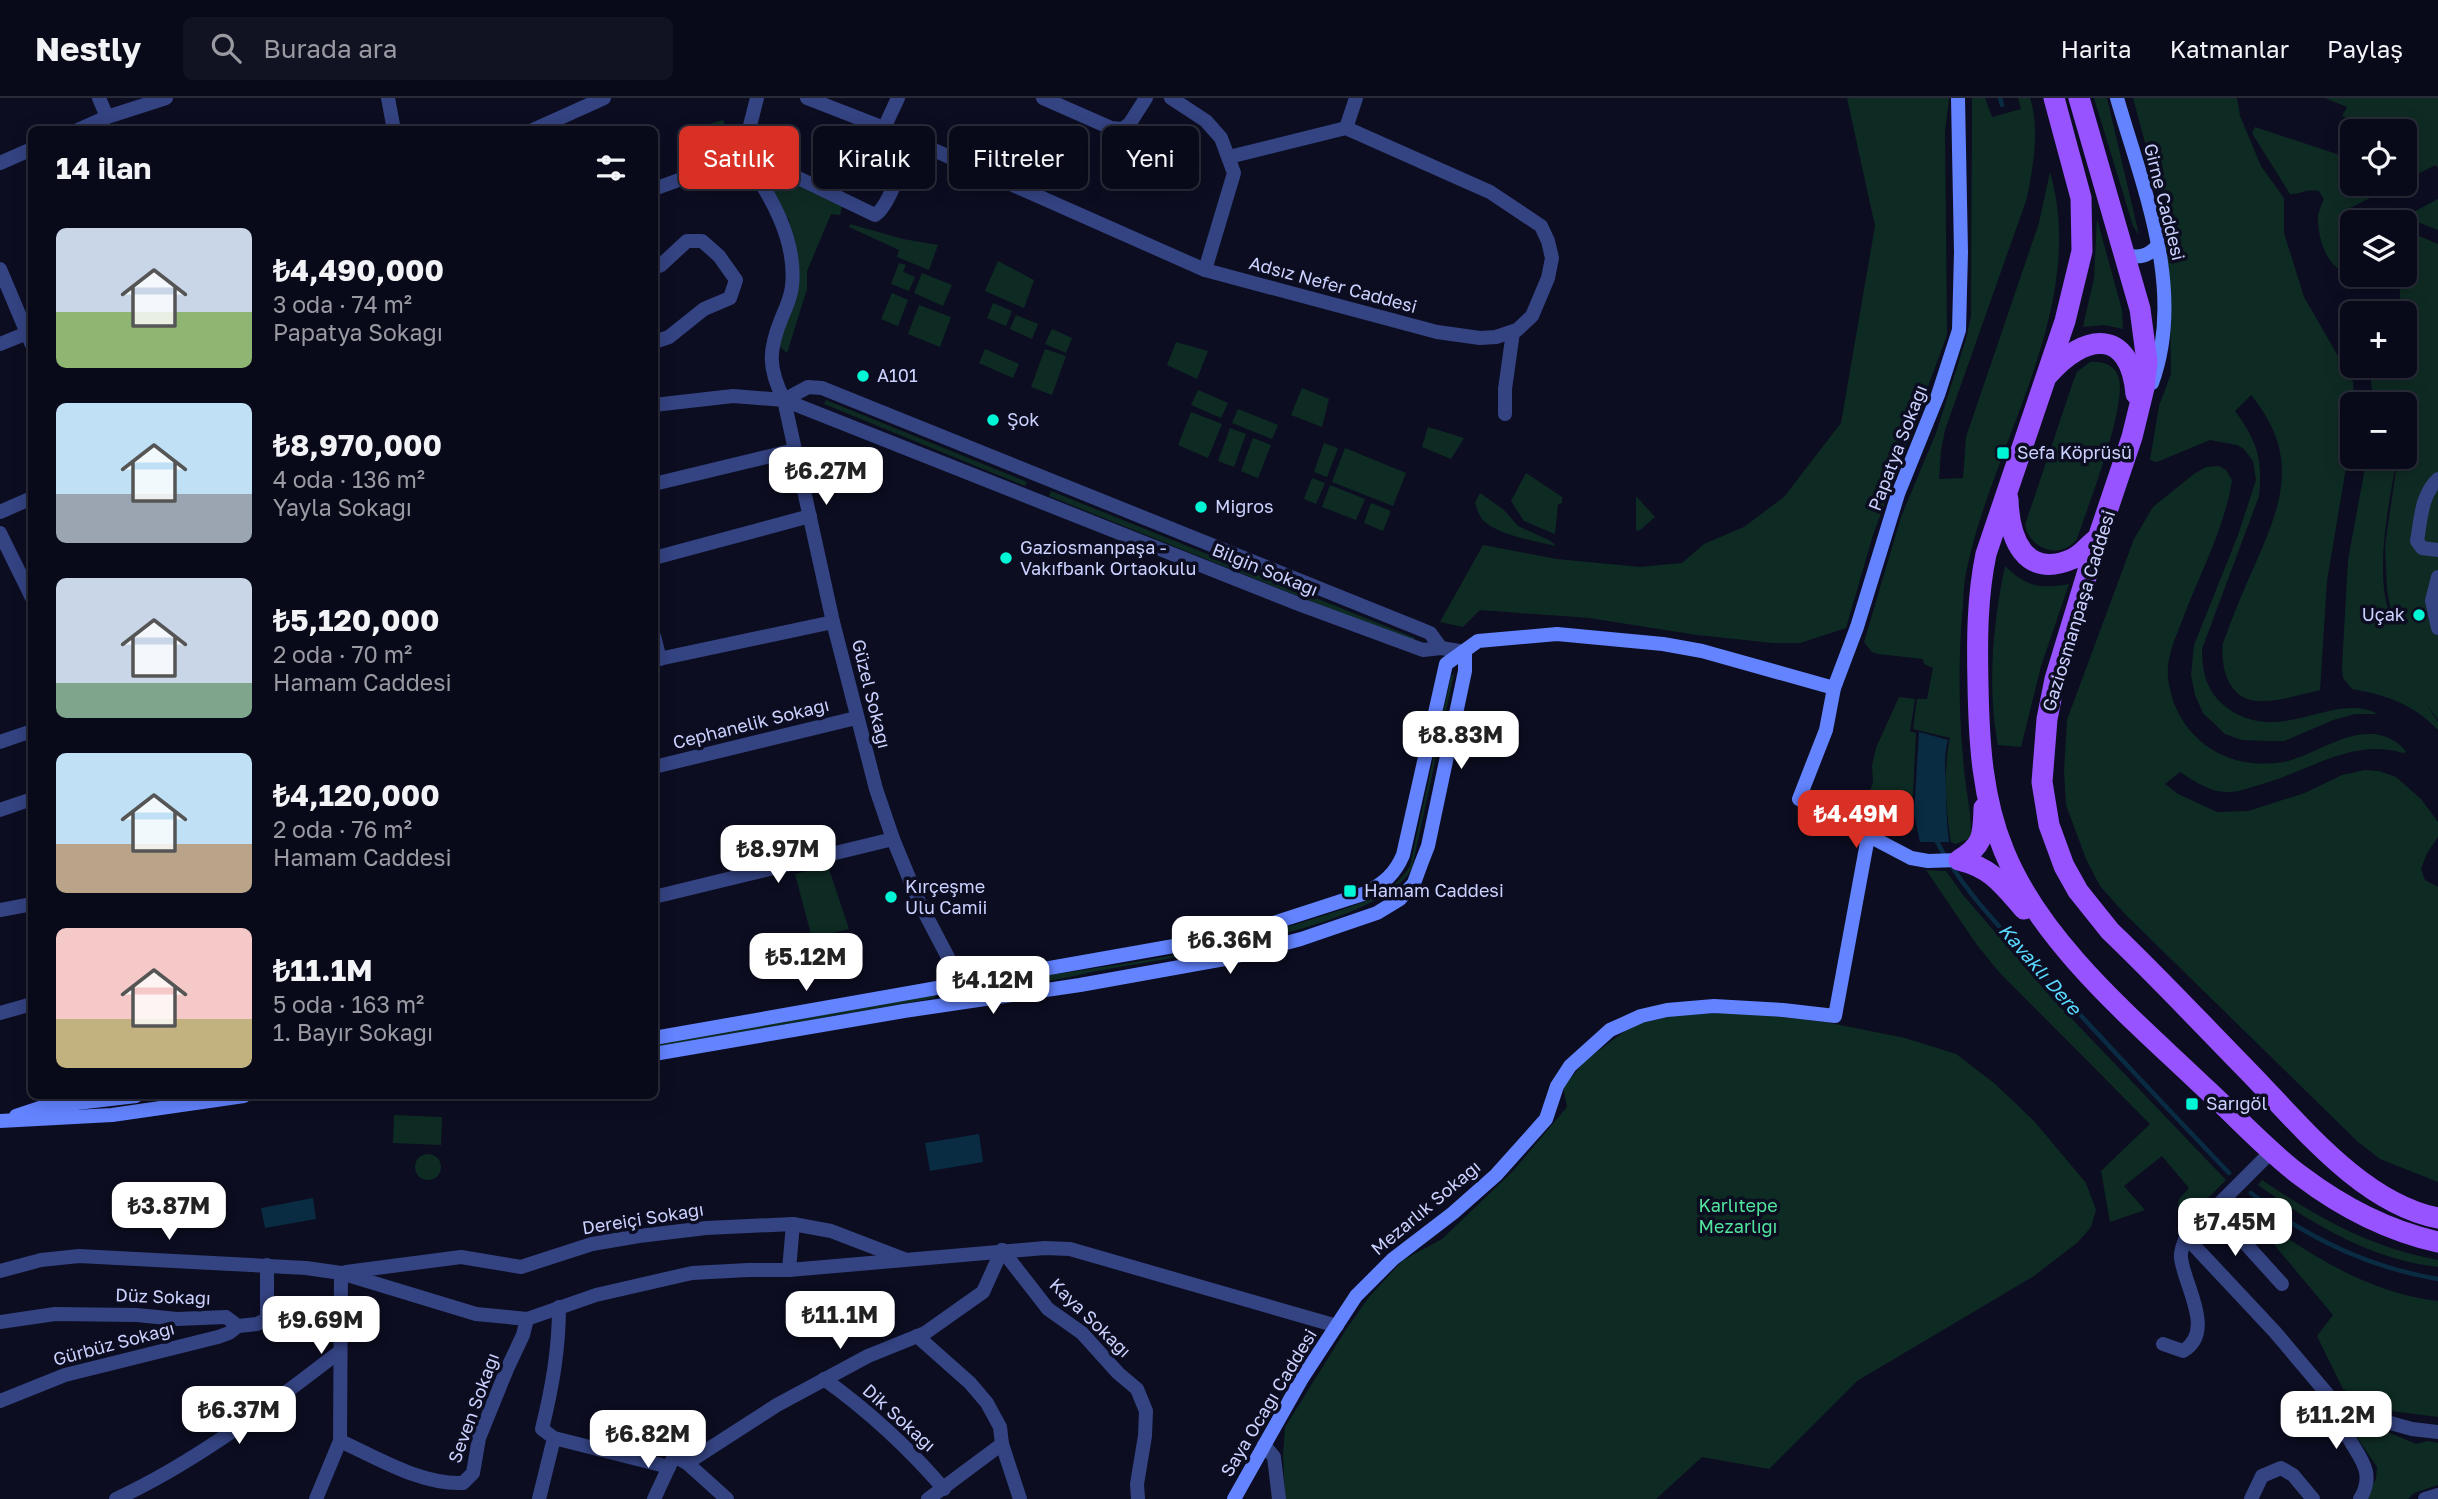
<!DOCTYPE html>
<html lang="tr">
<meta charset="utf-8">
<style>
:root{--surface:#090a19;--page:#121322;--text:#f1f3f6;--muted:#999aa2;--line:#292b38;--accent:#d93025}
body{margin:0;font-family:"Golos Text",sans-serif;background:var(--page);color:var(--text);height:100vh;display:flex;flex-direction:column;font-size:26px;white-space:nowrap}
*{box-sizing:border-box;margin:0}
p{font-size:23px;color:var(--muted)}
.icon{flex:none;width:38px;height:38px;fill:none;stroke:currentColor;stroke-width:2;stroke-linecap:round;stroke-linejoin:round}
.map{position:relative;flex:1;overflow:hidden}
.side{position:absolute;left:28px;top:28px;width:630px;height:973px;display:flex;flex-direction:column;background:var(--surface);border-radius:10px;box-shadow:0 4px 18px #0003,0 0 0 2px var(--line)}
.side>*{flex:none}
.top-card{position:absolute;left:679px;top:28px;width:665px;height:63px;display:flex;gap:14px}
.controls{position:absolute;left:2340px;top:21px;display:grid;gap:14px}
.controls a{display:grid;place-items:center;width:77px;height:77px;border-radius:10px;background:var(--surface);box-shadow:0 4px 18px #0003,0 0 0 2px var(--line);font-size:35px}
.price{position:absolute;translate:-50% -60px;padding:0 16px;border-radius:14px;background:#fff;color:#222;font-size:23px;line-height:46px;filter:drop-shadow(0 2px 4px #0008)}
.price::after{content:'';position:absolute;left:50%;top:42px;width:21px;height:16px;margin-left:-10px;background:inherit;clip-path:polygon(0 0,100% 0,50% 100%)}
.price.on{background:var(--accent);color:#fff}
ul{padding:0;list-style:none}
li{display:flex;align-items:center;gap:21px;height:175px;padding:0 28px}
li span{display:grid;place-items:center;flex:none;width:196px;height:140px;border-radius:10px;color:#555}
li>.icon{margin-inline-start:auto}
span .icon{width:84px;height:84px;fill:#fffc;stroke-width:1}
li b{font-size:30px}
h2{display:flex;justify-content:space-between;align-items:center;height:84px;padding:0 28px;font-size:30px}
.tag{padding:0 24px;border-radius:10px;background:var(--surface);box-shadow:0 4px 18px #0003,0 0 0 2px var(--line);font-size:24px;line-height:63px}
.tag.on{background:var(--accent);color:#fff}
header{display:flex;align-items:center;gap:42px;box-sizing:border-box;height:98px;padding:0 35px;background:var(--surface);border-bottom:2px solid var(--line)}
header strong{font-size:33px}
nav{display:flex;gap:38px;margin-inline-start:auto;font-size:24px}
.search{width:490px;height:63px;background:var(--page);display:flex;align-items:center;gap:18px;box-sizing:border-box;padding:0 24px;border-radius:10px;color:var(--muted);font-size:26px}
.map>svg:first-child{display:block}
.green{fill:#0e2b23}
.water{fill:#092c43}
.lines{fill:none;stroke-linecap:round;stroke-linejoin:round}
.stream{stroke:#092c43;stroke-width:4.5}
.street{stroke:#344382;stroke-width:14}
.secondary{stroke:#6383ff;stroke-width:14}
.primary{stroke:#9753ff;stroke-width:21}
.poi-dot{fill:#00f7d6;stroke:#0c0d21;stroke-width:2.5}
.labels{text-anchor:middle;stroke-width:7;stroke-linejoin:round;paint-order:stroke}
.street-label{font-size:18px;fill:#ccd2ff;stroke:#0c0d21}
.poi-label{font-size:18px;fill:#ccd2ff;stroke:#0c0d21;text-anchor:start}
.park-label{font-size:18px;fill:#52e59e;stroke:#0c0d21}
.water-label{font-size:19px;font-style:italic;fill:#5ad9ff;stroke:#0c0d21}
</style>
<header>
<strong>Nestly</strong>
<div class="search"><svg class="icon" aria-label="search" viewBox="0 0 24 24"><circle cx="10" cy="10" r="6"/><path d="M15 15l6 6"/></svg>Burada ara</div>
<nav><a>Harita</a><a>Katmanlar</a><a>Paylaş</a></nav>
</header>
<div class="map">
<svg width="2438" height="1401" viewBox="0 0 2438 1401">
<rect width="100%" height="100%" fill="#0c0d21"/>
<g class="green">
<polygon points="1847,0 1949,0 1945,33 1947,237 1873,437 1846,530 1800,545 1773,545 1697,537 1589,520 1480,512 1463,529 1440,524 1483,447 1557,461 1640,469 1682,465 1704,446 1744,429 1784,399 1841,325 1875,128"/>
<path d="M1972,0h13l7,19 29,-8 -3,-11h12c10,31 3,69 -3,100l-82,232 -4,21 -2,28 24,-1 3,-41 73,-214 11,-51c39,135 -58,271 -84,401 -3,13 -2,28 -4,42 -4,52 -3,103 2,154 2,23 8,46 7,69l-15,6 -5,-2c-5,-30 -8,-74 -1,-104l-37,-9 4,-30h10l6,-31 -9,-4 -1,-5 -45,-5 -6,-2 -8,-10 37,-125 35,-84 30,-94 5,-23z"/>
<polygon points="2094,0 2107,0 2139,137 2133,128"/>
<path d="M2133,0h104l3,18 21,50 23,32v35l20,64 49,85 2,22h-3v28l-25,149 -7,109c-19,4 -41,12 -60,11 -31,0 -40,-33 -37,-58 9,-25 19,-49 30,-74 29,-65 48,-113 -2,-174l-16,16c22,30 28,48 24,85l-57,153c0,24 5,43 24,58 54,41 106,-17 152,7h-23l-22,6 -49,21h-16l-26,-1 -17,-6 -22,-21 -8,-18 -4,-20 3,-30 44,-110 18,-55 -3,-19 -9,-12 -7,-4 -27,-5 -53,22 -7,-2 9,-54 12,-32 -1,-79 -8,-90z"/>
<polygon points="2325,0 2438,0 2438,70 2436,67 2405,82 2404,33 2355,33 2358,25 2342,18 2347,9"/>
<polygon points="723,22 731,45 692,58 684,34"/>
<path d="M2255,29l91,30 6,-16v43h46l-54,27 8,16v46c-25,0 -35,-37 -34,-58 1,-5 4,-11 6,-16l-5,-8c-11,-3 -18,3 -29,3l-38,-61z"/>
<polygon points="764,72 842,108 840,117 831,116 807,173 807,191 787,255 778,247 795,151 789,122 764,83"/>
<polygon points="2438,101 2438,132 2404,119"/>
<polygon points="2097,121 2122,212 2123,231 2104,227 2083,229 2094,180"/>
<polygon points="850,126 903,141 938,147 929,172 897,159 899,152 849,129"/>
<path d="M2405,132l33,14v476l-14,-19 14,21v8c-25,-26 -51,-35 -86,-41l-9,-11 -1,-11 6,-107 19,-103h30c-8,47 -25,122 -4,165l-6,-32 -2,-44 13,-89h6v-53h-30l-5,-38h35v-53h-3l-2,-38h5z"/>
<polygon points="998,163 1034,182 1024,210 985,193"/>
<polygon points="899,165 906,167 903,174 915,179 909,193 891,186"/>
<polygon points="922,175 952,187 943,208 914,195"/>
<polygon points="892,195 908,202 898,228 881,221"/>
<polygon points="993,205 1012,213 1006,228 987,220"/>
<polygon points="919,207 951,219 940,249 908,236"/>
<polygon points="1016,217 1038,226 1032,241 1010,231"/>
<polygon points="1052,231 1072,240 1066,255 1045,246"/>
<polygon points="1176,244 1208,253 1197,281 1167,267"/>
<polygon points="985,251 1019,266 1013,280 979,265"/>
<polygon points="1045,251 1066,258 1052,297 1031,289"/>
<path d="M2090,264c13,-1 26,3 29,17 7,30 -31,127 -42,160 -16,21 -47,11 -52,-14l49,-146 3,-7z"/>
<polygon points="1302,290 1329,301 1322,329 1291,317"/>
<polygon points="1198,292 1228,305 1221,320 1191,307"/>
<polygon points="826,302 1027,384 1025,388 824,306"/>
<polygon points="1238,311 1278,327 1272,341 1232,325"/>
<polygon points="1191,314 1222,326 1208,360 1178,347"/>
<polygon points="1428,329 1464,340 1451,361 1422,349"/>
<polygon points="1230,330 1246,336 1234,369 1218,363"/>
<polygon points="1253,340 1271,347 1258,380 1241,373"/>
<polygon points="1324,345 1338,350 1327,379 1314,374"/>
<polygon points="1345,350 1406,375 1393,408 1332,384"/>
<path d="M2219,368l7,4 6,10c-7,48 -33,95 -50,141 -7,18 -16,36 -14,57 7,60 60,96 120,83 26,-7 53,-27 81,-27 12,-1 31,7 37,18l-3,1c-53,-16 -98,21 -148,33 -9,3 -18,6 -26,6 -18,1 -35,-11 -49,-20l-15,12 13,10 39,18 31,-1 57,-18 37,-18 23,-5 14,1 17,6 25,22 17,23v15l-11,16 -6,16 4,11 13,7v295l-58,-23 -23,-18 -232,-227 -25,-28 -14,-27 -20,-54 -2,-34 3,-51 67,-181 19,-32 41,-33 12,-7z"/>
<polygon points="1526,375 1562,399 1562,405 1558,406 1555,436 1524,423 1511,403"/>
<polygon points="1312,380 1325,385 1316,406 1304,401"/>
<polygon points="1330,387 1365,401 1356,422 1322,409"/>
<polygon points="1051,393 1415,540 1413,544 1049,398"/>
<path d="M1480,395l24,17 14,16 33,15 5,5c-21,-5 -60,-11 -74,-27 -3,-4 -5,-11 -7,-16z"/>
<polygon points="1636,398 1655,419 1639,433 1636,432"/>
<polygon points="1371,405 1391,413 1383,433 1364,425"/>
<path d="M2005,468c22,21 34,23 64,18l-28,82 -20,81 -23,-2c-11,-56 -5,-123 7,-179z"/>
<path d="M1454,576l-42,194c-30,59 -239,90 -304,101 -25,4 -60,15 -84,13l1,-3c67,-11 135,-19 201,-35 31,-7 62,-17 93,-27 32,-11 72,-19 91,-51l41,-190z"/>
<polygon points="1899,599 1915,601 1910,633 1916,635 1912,715 1914,733 1863,711 1873,685 1872,668 1876,650"/>
<polygon points="828,768 849,831 812,840 795,776"/>
<polygon points="1926,772 1946,773 1963,797 2050,898 2226,1082 2191,1117 2178,1107 2179,1101 2189,1090 2162,1058 2124,1088 2145,1112 2110,1124 2101,1073 2150,1026 1999,874 1977,847"/>
<polygon points="935,896 935,900 655,949 655,945"/>
<polygon points="1736,914 1825,924 1905,940 1956,956 1994,985 2034,1023 2086,1085 2096,1112 2091,1129 2078,1144 2034,1178 1857,1283 1769,1371 1702,1359 1656,1401 1285,1401 1283,1357 1285,1329 1345,1233 1369,1199 1403,1162 1442,1141 1513,1073 1567,1009 1563,989 1586,962 1633,927 1672,918"/>
<polygon points="394,1017 442,1019 441,1047 393,1045"/>
<circle cx="428" cy="1069" r="13"/>
<path d="M2262,1082c57,38 107,67 176,80v7c-68,-8 -126,-43 -180,-82z"/>
<path d="M2241,1107c57,43 124,88 197,96v116l-47,-6 -48,-22 -26,-53 16,-21z"/>
<polygon points="2356,1324 2364,1324 2416,1346 2427,1343 2438,1345 2438,1387 2414,1395 2408,1401 2364,1401 2376,1381 2377,1369 2352,1332"/>
</g>
<g class="water">
<path d="M1919,634l29,8c-5,18 -2,32 -2,51 0,18 1,34 3,51h-29l-6,-28z"/>
<polygon points="979,1036 983,1064 930,1073 925,1045"/>
<polygon points="313,1100 316,1121 265,1130 261,1110"/>
</g>
<g class="lines">
<g class="stream">
<polyline points="2000,0 2002,7"/>
<path d="M1935,740c26,51 67,91 105,133 62,68 125,135 189,202"/>
<path d="M2251,1095c16,12 31,25 49,35 42,25 90,43 138,51"/>
</g>
<g class="street">
<polyline points="99,0 107,19"/>
<polyline points="388,0 394,32"/>
<path d="M757,0l-15,59c28,35 55,83 50,129 -1,11 -6,22 -10,31 -14,34 -14,51 2,83l49,222 43,167 17,50 26,63 43,82"/>
<polyline points="807,0 884,30 1205,172 1437,234 1480,240 1496,239 1517,232 1532,218 1548,180 1552,160 1548,143 1541,128 1490,94 1346,30"/>
<polyline points="1043,0 1111,30 1123,31 1130,25 1146,0"/>
<polyline points="1171,0 1206,23 1221,40 1234,75 1205,172"/>
<polyline points="884,30 898,0"/>
<polyline points="1346,30 1356,0"/>
<polyline points="78,32 107,19 166,0"/>
<polyline points="533,32 604,0"/>
<polyline points="1229,59 1346,30"/>
<polyline points="0,65 32,51"/>
<path d="M654,91l88,-32 23,5 110,53c15,-9 29,-57 36,-75"/>
<polyline points="654,170 661,167 687,143 702,143 719,158 736,182 730,200 704,211 669,239 654,244"/>
<polyline points="0,171 32,247"/>
<polyline points="0,246 32,233"/>
<polyline points="784,302 808,289 822,290 1430,535 1441,550"/>
<polyline points="654,307 733,298 784,302 1301,507 1423,552 1441,550 1465,554"/>
<polyline points="1505,316 1505,291 1513,234"/>
<path d="M2438,381c-17,16 -17,40 -21,62l5,7 16,2"/>
<polyline points="654,386 795,352"/>
<polyline points="0,414 32,400"/>
<polyline points="0,435 32,500"/>
<polyline points="654,460 810,418"/>
<polyline points="2438,479 2432,503 2438,530"/>
<polyline points="654,538 660,561"/>
<polyline points="654,562 833,524"/>
<polyline points="0,644 32,633"/>
<polyline points="654,669 856,620"/>
<polyline points="0,712 32,701"/>
<polyline points="654,799 893,741"/>
<polyline points="0,812 32,806"/>
<polyline points="0,915 32,906"/>
<polyline points="2215,1112 2282,1186"/>
<polyline points="2186,1139 2275,1234 2340,1311 2412,1331 2438,1334"/>
<polyline points="1002,1152 1048,1211 1082,1235 1118,1275 1137,1291 1146,1313 1145,1338 1137,1386 1138,1401"/>
<polyline points="789,1172 793,1126"/>
<polyline points="0,1173 41,1162 79,1158 306,1170 341,1175 476,1216 527,1221 596,1197 692,1175 748,1172 789,1172 1045,1150 1070,1151 1337,1228"/>
<polyline points="346,1174 461,1159 521,1169 592,1146 639,1138 706,1130 793,1126 831,1133 904,1161"/>
<path d="M559,1209c0,43 -7,81 -17,122l12,9 115,29"/>
<polyline points="0,1224 55,1216 137,1217 177,1221 226,1219 238,1228 257,1226 267,1221 267,1167"/>
<polyline points="917,1238 970,1285 987,1305 1000,1329 1002,1346 1020,1401"/>
<path d="M2163,1246l20,7c33,-19 1,-66 -2,-93 -1,-7 3,-15 5,-21l86,-86"/>
<path d="M824,1281c46,33 83,67 120,110"/>
<polyline points="0,1303 65,1277 218,1239 229,1235 238,1228"/>
<path d="M2340,1311c1,5 1,11 3,17 9,26 36,42 17,73"/>
<polyline points="340,1343 341,1175"/>
<polyline points="1264,1347 1274,1359 1279,1401"/>
<polyline points="687,1365 777,1307 868,1258 925,1235 983,1194 1002,1152"/>
<path d="M116,1401c80,-37 153,-93 223,-147"/>
<path d="M316,1401l24,-58c38,17 81,44 123,42l10,-10 6,-35 28,-69 16,-34 4,-16"/>
<polyline points="539,1401 554,1340"/>
<polyline points="654,1401 674,1358 687,1365 727,1401"/>
<polyline points="928,1401 1002,1346"/>
<polyline points="2251,1401 2262,1378 2281,1370 2293,1377 2313,1401"/>
<polyline points="2425,1401 2438,1397"/>
</g>
<g class="secondary">
<polyline points="1958,0 1961,154 1959,232 1938,297 1898,396 1857,529 1834,590 1826,632 1799,701 1911,760 1928,763 1959,762"/>
<path d="M2117,0c26,90 69,192 35,285"/>
<path d="M2124,157c15,3 24,2 34,-10"/>
<path d="M654,940l582,-103 130,-42c18,-10 29,-19 37,-38l43,-191 32,-23 79,-7 106,10 39,7 132,37"/>
<polyline points="654,956 904,913 1080,887 1230,860 1301,841 1377,815 1400,801 1414,785 1421,766 1428,748 1465,573 1465,554"/>
<polyline points="16,1018 43,1009 136,998"/>
<polyline points="0,1023 112,1017 244,998"/>
<polyline points="1234,1401 1301,1282 1356,1198 1393,1161 1453,1115 1496,1077 1546,1021 1557,988 1570,968 1610,932 1641,918 1667,912 1714,908 1783,912 1835,918 1868,739"/>
</g>
<g class="primary">
<path d="M2054,0l27,100 1,53 -17,70 -79,233c-9,43 -9,87 -8,131 1,57 4,113 26,166 37,92 130,169 200,236 32,29 62,63 97,89 41,31 88,55 137,66"/>
<path d="M2079,0l61,211 7,53 -3,26 -12,49 -34,101 -43,141 -8,40 -5,63 7,43 15,41 14,25 32,40c47,45 91,92 136,138 53,54 115,134 192,149"/>
<path d="M2048,277c36,-42 82,-48 88,19"/>
<path d="M2008,401c1,38 16,81 64,60 10,-4 16,-14 25,-20"/>
<path d="M1984,710c-1,27 0,37 -25,52 33,8 44,25 65,49"/>
</g>
</g>
<g class="poi-dot">
<circle cx="863" cy="278" r="7"/>
<circle cx="993" cy="322" r="7"/>
<rect x="1996" y="348" width="14" height="14" rx="3.5"/>
<circle cx="1201" cy="409" r="7"/>
<circle cx="1006" cy="460" r="7"/>
<circle cx="2419" cy="517" r="7"/>
<rect x="1343" y="786" width="14" height="14" rx="3.5"/>
<circle cx="891" cy="799" r="7"/>
<rect x="2185" y="999" width="14" height="14" rx="3.5"/>
</g>
<g class="labels">
<g class="street-label">
<text transform="translate(2164 104) rotate(76)" y="6">Girne Caddesi</text>
<text transform="translate(1333 187) rotate(15)" y="6">Adsız Nefer Caddesi</text>
<text transform="translate(1898 350) rotate(-69)" y="6">Papatya Sokağı</text>
<text transform="translate(1265 472) rotate(22)" y="6">Bilgin Sokağı</text>
<text transform="translate(2079 513) rotate(-73)" y="6">Gaziosmanpaşa Caddesi</text>
<text transform="translate(871 596) rotate(76)" y="6">Güzel Sokağı</text>
<text transform="translate(751 626) rotate(-14)" y="6">Cephanelik Sokağı</text>
<text transform="translate(1426 1110) rotate(-40)" y="6">Mezarlık Sokağı</text>
<text transform="translate(643 1121) rotate(-9)" y="6">Dereiçi Sokağı</text>
<text transform="translate(163 1199) rotate(2)" y="6">Düz Sokağı</text>
<text transform="translate(1090 1220) rotate(44)" y="6">Kaya Sokağı</text>
<text transform="translate(114 1246) rotate(-15)" y="6">Gürbüz Sokağı</text>
<text transform="translate(1269 1305) rotate(-59)" y="6">Saya Ocağı Caddesi</text>
<text transform="translate(474 1310) rotate(-70)" y="6">Seven Sokağı</text>
<text transform="translate(899 1320) rotate(42)" y="6">Dik Sokağı</text>
</g>
<g class="poi-label">
<text x="877" y="284">A101</text>
<text x="1007" y="328">Şok</text>
<text x="2017" y="361">Sefa Köprüsü</text>
<text x="1215" y="415">Migros</text>
<text x="1020" y="456">Gaziosmanpaşa -<tspan x="1020" dy="21">Vakıfbank Ortaokulu</tspan></text>
<text x="2405" y="523" text-anchor="end">Uçak</text>
<text x="905" y="795">Kırçeşme<tspan x="905" dy="21">Ulu Camii</tspan></text>
<text x="1364" y="799">Hamam Caddesi</text>
<text x="2206" y="1012">Sarıgöl</text>
</g>
<g class="park-label">
<text x="1738" y="1114">Karlıtepe<tspan x="1738" dy="21">Mezarlığı</tspan></text>
</g>
<g class="water-label">
<text transform="translate(2040 871) rotate(49)" y="7">Kavaklı Dere</text>
</g>
</g>
</svg>
<div class="controls">
<a><svg class="icon" aria-label="locate" viewBox="0 0 24 24"><circle cx="12" cy="12" r="6"/><path d="M12 2v4M12 18v4M2 12h4M18 12h4"/></svg></a>
<a><svg class="icon" aria-label="layers" viewBox="0 0 24 24"><path d="M12 4l9 5-9 5-9-5zM3 14l9 5 9-5"/></svg></a>
<a>+</a>
<a>−</a>
</div>
<b class="price" style="left:826px;top:409px">₺6.27M</b>
<b class="price" style="left:1461px;top:673px">₺8.83M</b>
<b class="price on" style="left:1856px;top:752px">₺4.49M</b>
<b class="price" style="left:778px;top:787px">₺8.97M</b>
<b class="price" style="left:1230px;top:878px">₺6.36M</b>
<b class="price" style="left:806px;top:895px">₺5.12M</b>
<b class="price" style="left:993px;top:918px">₺4.12M</b>
<b class="price" style="left:169px;top:1144px">₺3.87M</b>
<b class="price" style="left:2235px;top:1160px">₺7.45M</b>
<b class="price" style="left:840px;top:1253px">₺11.1M</b>
<b class="price" style="left:321px;top:1258px">₺9.69M</b>
<b class="price" style="left:239px;top:1348px">₺6.37M</b>
<b class="price" style="left:2336px;top:1353px">₺11.2M</b>
<b class="price" style="left:648px;top:1372px">₺6.82M</b>
<div class="top-card">
<a class="tag on">Satılık</a>
<a class="tag">Kiralık</a>
<a class="tag">Filtreler</a>
<a class="tag">Yeni</a>
</div>
<section class="side">
<h2>14 ilan<svg class="icon" aria-label="filters" viewBox="0 0 24 24"><path d="M4 7h16M4 17h16"/><circle cx="9" cy="7" r="2"/><circle cx="15" cy="17" r="2"/></svg></h2>
<ul>
<li><span style="background:linear-gradient(#c9d6e8 60%,#8fb573 0)"><svg class="icon" aria-label="home" viewBox="0 0 24 24"><path d="M3 11l9-7 9 7M6 9v11h12V9"/></svg></span><div><b>₺4,490,000</b><p>3 oda · 74 m²</p><p>Papatya Sokağı</p></div></li>
<li><span style="background:linear-gradient(#bfe0f5 65%,#9aa5b1 0)"><svg class="icon" aria-label="home" viewBox="0 0 24 24"><path d="M3 11l9-7 9 7M6 9v11h12V9"/></svg></span><div><b>₺8,970,000</b><p>4 oda · 136 m²</p><p>Yayla Sokağı</p></div></li>
<li><span style="background:linear-gradient(#c9d6e8 75%,#7fa58c 0)"><svg class="icon" aria-label="home" viewBox="0 0 24 24"><path d="M3 11l9-7 9 7M6 9v11h12V9"/></svg></span><div><b>₺5,120,000</b><p>2 oda · 70 m²</p><p>Hamam Caddesi</p></div></li>
<li><span style="background:linear-gradient(#bfe0f5 65%,#b9a48a 0)"><svg class="icon" aria-label="home" viewBox="0 0 24 24"><path d="M3 11l9-7 9 7M6 9v11h12V9"/></svg></span><div><b>₺4,120,000</b><p>2 oda · 76 m²</p><p>Hamam Caddesi</p></div></li>
<li><span style="background:linear-gradient(#f6c9c9 65%,#c2b280 0)"><svg class="icon" aria-label="home" viewBox="0 0 24 24"><path d="M3 11l9-7 9 7M6 9v11h12V9"/></svg></span><div><b>₺11.1M</b><p>5 oda · 163 m²</p><p>1. Bayır Sokağı</p></div></li>
</ul>
</section>
</div>
